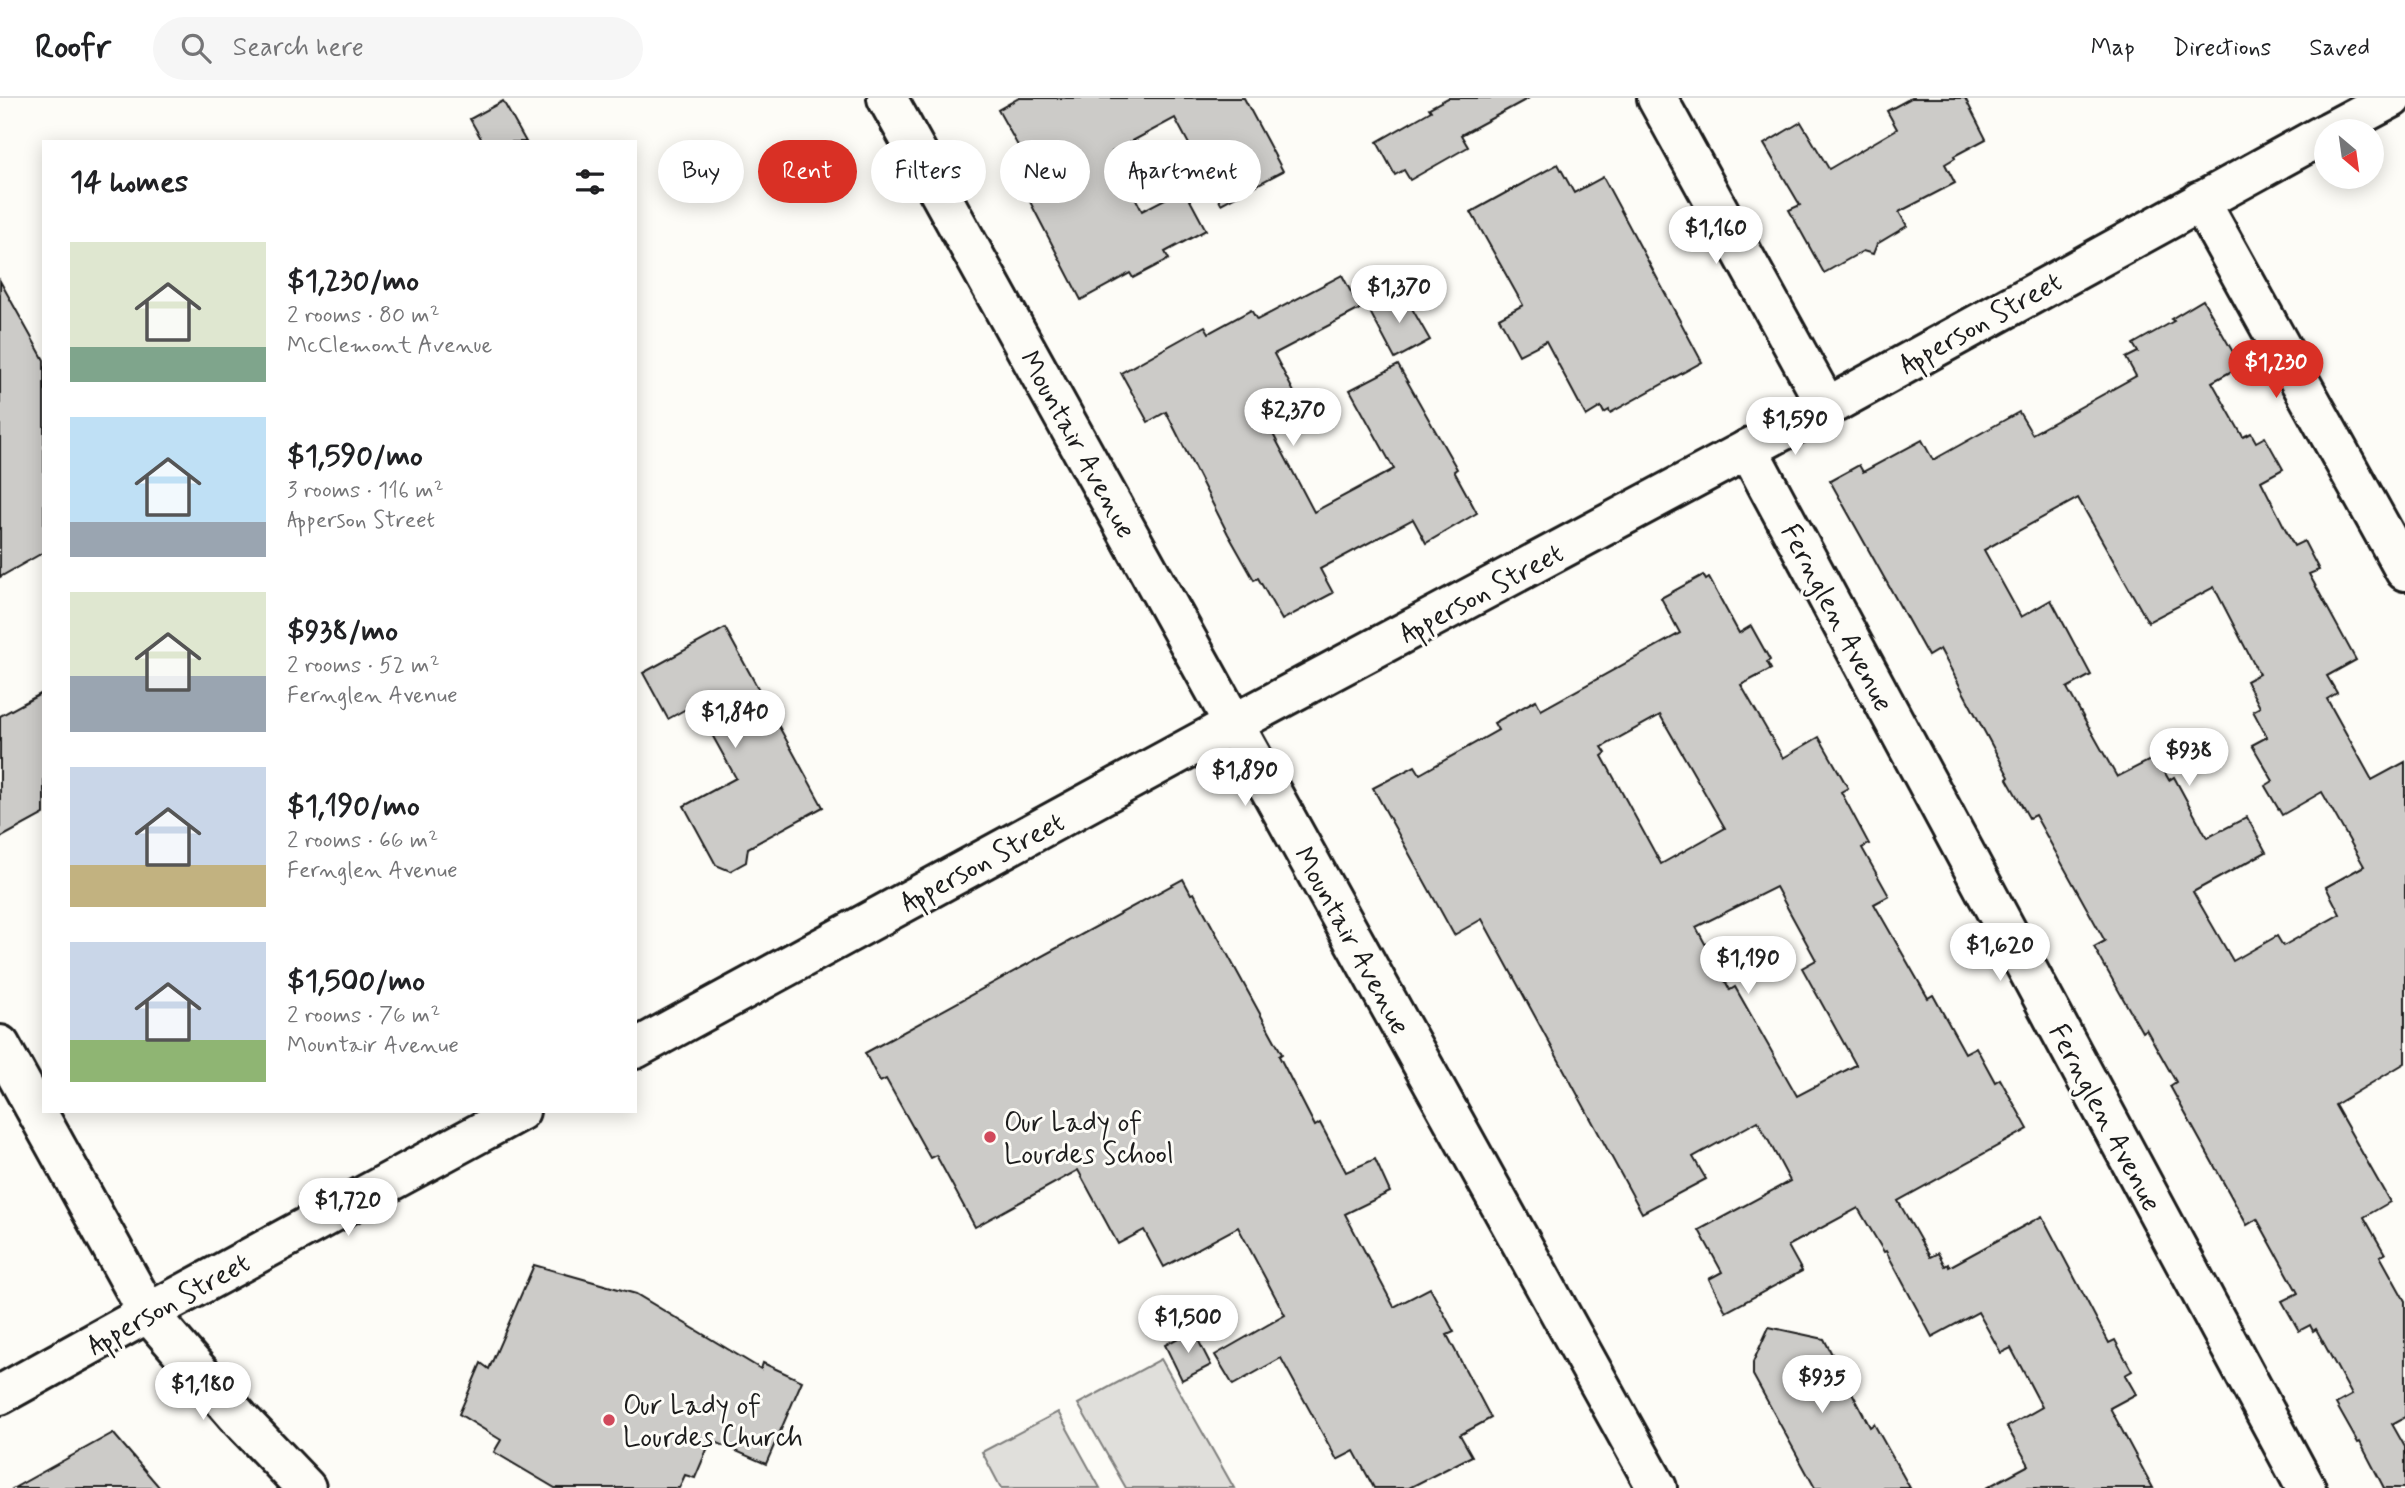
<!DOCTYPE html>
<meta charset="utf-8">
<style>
:root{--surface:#fff;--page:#f6f6f6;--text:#202124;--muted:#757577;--line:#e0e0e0;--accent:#d93025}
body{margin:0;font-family:Mynerve,sans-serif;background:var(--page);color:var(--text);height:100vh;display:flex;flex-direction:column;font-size:26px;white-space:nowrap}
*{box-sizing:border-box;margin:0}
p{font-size:23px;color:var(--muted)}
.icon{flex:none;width:38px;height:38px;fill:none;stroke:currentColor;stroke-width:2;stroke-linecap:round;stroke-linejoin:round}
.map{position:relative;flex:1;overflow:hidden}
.panel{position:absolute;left:42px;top:42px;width:595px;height:973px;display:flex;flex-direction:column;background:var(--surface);border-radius:0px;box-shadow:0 4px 18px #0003}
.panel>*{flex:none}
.guide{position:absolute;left:658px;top:42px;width:665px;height:63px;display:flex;gap:14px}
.needle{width:46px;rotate:151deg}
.fabs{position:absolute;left:2314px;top:21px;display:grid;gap:14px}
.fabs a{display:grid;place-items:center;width:70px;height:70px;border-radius:50%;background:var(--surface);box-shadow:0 4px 18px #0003;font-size:35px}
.price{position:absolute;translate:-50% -60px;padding:0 16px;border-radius:24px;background:#fff;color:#222;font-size:23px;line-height:46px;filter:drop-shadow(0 2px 4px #0008)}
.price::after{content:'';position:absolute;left:50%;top:42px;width:21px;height:16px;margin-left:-10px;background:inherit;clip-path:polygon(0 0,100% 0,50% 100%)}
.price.selected{background:var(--accent);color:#fff}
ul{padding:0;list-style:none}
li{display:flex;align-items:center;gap:21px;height:175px;padding:0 28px}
li span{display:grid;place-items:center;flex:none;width:196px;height:140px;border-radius:0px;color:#555}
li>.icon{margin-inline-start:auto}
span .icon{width:84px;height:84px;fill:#fffc;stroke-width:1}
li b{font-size:30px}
h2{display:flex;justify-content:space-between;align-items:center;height:84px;padding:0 28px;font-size:30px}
.tag{padding:0 24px;border-radius:32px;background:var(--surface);box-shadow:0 4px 18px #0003;font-size:24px;line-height:63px}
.tag.selected{background:var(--accent);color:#fff}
header{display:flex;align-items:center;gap:42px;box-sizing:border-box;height:98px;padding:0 35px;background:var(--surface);border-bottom:2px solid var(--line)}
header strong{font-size:33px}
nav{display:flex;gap:38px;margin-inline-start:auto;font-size:24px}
.search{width:490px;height:63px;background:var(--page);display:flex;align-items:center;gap:18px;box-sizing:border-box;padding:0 24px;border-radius:38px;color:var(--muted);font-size:26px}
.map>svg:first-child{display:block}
.garden{fill:#e0dfdb;stroke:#7e7e7c;stroke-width:2}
.building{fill:#cccbc8;stroke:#1c1c1c;stroke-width:2;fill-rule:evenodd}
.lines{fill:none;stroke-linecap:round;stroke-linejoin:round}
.minor-casing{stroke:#1c1c1c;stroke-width:44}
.major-casing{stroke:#1c1c1c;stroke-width:44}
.minor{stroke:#fdfcf7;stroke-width:38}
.major{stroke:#fdfcf7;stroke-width:38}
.poi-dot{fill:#d1495b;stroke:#fdfcf7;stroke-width:2.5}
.labels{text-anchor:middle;stroke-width:6;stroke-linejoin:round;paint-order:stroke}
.street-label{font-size:28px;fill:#1c1c1c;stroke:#fdfcf7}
.poi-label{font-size:28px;fill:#1c1c1c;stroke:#fdfcf7;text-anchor:start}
</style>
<header>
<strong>Roofr</strong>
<div class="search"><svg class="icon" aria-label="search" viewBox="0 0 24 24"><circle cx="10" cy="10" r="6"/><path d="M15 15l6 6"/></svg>Search here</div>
<nav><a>Map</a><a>Directions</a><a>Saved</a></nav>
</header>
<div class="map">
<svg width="2405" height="1390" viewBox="0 0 2405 1390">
<rect width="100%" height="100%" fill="#fdfcf7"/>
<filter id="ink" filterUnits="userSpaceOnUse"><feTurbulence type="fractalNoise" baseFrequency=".0143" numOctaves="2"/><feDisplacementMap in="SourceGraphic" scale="14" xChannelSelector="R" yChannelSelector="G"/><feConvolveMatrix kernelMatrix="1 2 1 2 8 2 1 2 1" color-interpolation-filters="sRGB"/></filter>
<g filter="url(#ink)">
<g class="garden">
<polygon points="1161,1261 1234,1390 1126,1390 1078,1306"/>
<polygon points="1058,1314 1100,1390 1001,1390 982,1354"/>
</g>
<g class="building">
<polygon points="1019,0 1244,0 1283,73 1221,106 1175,20 1112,54 1142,113 1184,91 1206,132 1165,154 1169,161 1133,180 1130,175 1081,202 1013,71 1027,64 998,12"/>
<polygon points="1448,0 1529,0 1461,37 1468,49 1410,82 1404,72 1395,77 1377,44 1431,13 1429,10"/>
<polygon points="1911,0 1965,0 1986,41 1954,58 1955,60 1945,66 1955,85 1899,114 1907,128 1877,146 1873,156 1863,153 1824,175 1789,112 1800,107 1764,46 1801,24 1829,71 1897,31 1887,13"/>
<polygon points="503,3 526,44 483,44 470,21"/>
<polygon points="1558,66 1574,95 1603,79 1702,264 1610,315 1609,312 1604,315 1601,309 1586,318 1546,243 1519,257 1499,220 1523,207 1471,114"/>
<polygon points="1342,177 1360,211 1274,256 1295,296 1262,315 1314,414 1394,371 1350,292 1398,267 1457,371 1454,373 1477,415 1426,445 1413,421 1320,471 1333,495 1282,522 1258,480 1254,482 1228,436 1166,314 1148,324 1121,275 1205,228 1209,235 1251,212 1257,222"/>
<polygon points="0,183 44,262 44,454 0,479"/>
<polygon points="1402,193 1430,242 1395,261 1369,212"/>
<path d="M2203,202l38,66 -29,16 31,55 8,-4 5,9 9,-5 18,32 -22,12 33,65 10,-5 15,29 -10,4 47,86 -29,16 10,17 -10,6 45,81 33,-18v301l-70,42 55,97 -26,15 21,37 -5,2 25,45v116l-13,7 13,23v41h-21l-24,-46 -2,1 -22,-39 16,-9 -36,-66 -3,2 -3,-6 -11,6 -17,-30 16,-8 -41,-74 -10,6 -77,-139 6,-4 -30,-53 -4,3 -48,-85 11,-6 -70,-126 -6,3 -22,-39 2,-2 -69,-128 -12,7 -98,-175 29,-16 4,7 59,-32 11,20 86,-48 13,22 104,-58 -10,-18 12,-6 -5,-8 41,-23 -3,-2zM2078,400l70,124 66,-35 45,87 -13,7 14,26 -7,4 14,26 -15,8 21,36 -8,5 17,29 40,-23 42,74 -38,21 14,27 -57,32 -6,-10 -44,25 -40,-69 73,-40 -19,-35 -40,21 -33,-61 -5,3 -13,-23 -39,20 -50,-89 24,-13 -40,-75 -30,17 -37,-67z"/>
<path d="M1703,477l3,5 3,-2 30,55 12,-7 19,34 -3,2 4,7 -30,16 42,73 36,-21 29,51 -7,4 28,52 -7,4 27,48 -15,8 54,94 5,-3 32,58 11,-6 19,35 5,-3 28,50 -130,72 32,56 8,-4 7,13 3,-2 1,3 93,-51 67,127 6,-3 17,31 -7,4 11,19 -26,14 43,80h-167l43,-23 -22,-38 35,-20 -31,-59 -10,5 -23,-41 -46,25 -46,-86 -2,1 -26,-44 -70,38 14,25 -76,41 -17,-33 13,-7 -23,-42 91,-49 -32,-60 -65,36 13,22 -64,34 -160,-294 -28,16 -81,-147 42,-22 5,8 78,-44 -4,-7 42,-23 5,10 139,-77 -19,-35zM1660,617l65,113 -64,36 -59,-108 4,-3 -4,-6zM1776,789l40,73 -14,8 54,97 -59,31 -62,-109 -5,3 -34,-63z"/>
<polygon points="725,530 823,709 748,750 746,764 730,773 716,767 684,708 736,680 695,606 668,621 643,575"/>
<polygon points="44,594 44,716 0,740 0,618"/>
<polygon points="1183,781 1191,796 1194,795 1282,956 1279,958 1315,1028 1320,1025 1346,1074 1375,1061 1390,1094 1345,1116 1394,1209 1430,1190 1454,1234 1447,1237 1491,1320 1460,1337 1472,1358 1409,1390 1374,1390 1354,1353 1337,1362 1281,1260 1233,1287 1215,1257 1285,1217 1238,1129 1164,1169 1144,1132 1118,1146 1078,1072 975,1129 936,1057 930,1060 886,981 880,984 865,955"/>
<polygon points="534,1167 636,1196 761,1271 763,1265 802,1283 766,1366 711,1342 695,1380 685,1377 679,1390 555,1390 494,1354 501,1342 459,1316 481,1265 489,1271"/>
<polygon points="1769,1229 1824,1241 1870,1329 1874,1326 1910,1390 1815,1390 1753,1277 1753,1264"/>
<polygon points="1193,1232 1211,1267 1182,1282 1165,1247"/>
<polygon points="113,1335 160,1390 14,1390"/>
</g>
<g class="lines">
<g class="minor-casing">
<g id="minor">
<polyline points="887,0 1657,1390"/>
<polyline points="1657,0 1827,309"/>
<polyline points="2200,103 2405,473"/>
<polyline points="1748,351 2306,1390"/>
<polyline points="0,1297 148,1215 240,1321 306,1390"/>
</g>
</g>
<g class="major-casing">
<g id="major">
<polyline points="2330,33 2392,0"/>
<polyline points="0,947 148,1215 520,1013"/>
<polyline points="635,951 1233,626 1827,309 2326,35"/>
</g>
</g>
<use href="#minor" class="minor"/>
<use href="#major" class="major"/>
</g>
</g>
<g class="poi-dot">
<circle cx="990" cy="1039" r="7"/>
<circle cx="609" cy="1322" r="7"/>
</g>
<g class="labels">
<g class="street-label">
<text transform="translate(1980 224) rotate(-29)" y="10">Apperson Street</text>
<text transform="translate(1079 346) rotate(61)" y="10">Mountair Avenue</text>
<text transform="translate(1481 494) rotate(-28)" y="10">Apperson Street</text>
<text transform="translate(1838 519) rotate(62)" y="10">Fernglen Avenue</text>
<text transform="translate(982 763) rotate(-28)" y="10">Apperson Street</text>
<text transform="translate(1353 842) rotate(61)" y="10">Mountair Avenue</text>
<text transform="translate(2106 1019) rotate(62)" y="10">Fernglen Avenue</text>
<text transform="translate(168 1205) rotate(-29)" y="10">Apperson Street</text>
</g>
<g class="poi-label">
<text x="1004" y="1033">Our Lady of<tspan x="1004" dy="32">Lourdes School</tspan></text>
<text x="623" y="1316">Our Lady of<tspan x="623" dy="32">Lourdes Church</tspan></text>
</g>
</g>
</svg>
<div class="fabs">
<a><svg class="needle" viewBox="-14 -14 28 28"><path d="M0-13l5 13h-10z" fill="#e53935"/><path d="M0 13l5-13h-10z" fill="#757577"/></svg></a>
</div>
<b class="price" style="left:1716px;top:168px">$1,160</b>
<b class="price" style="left:1399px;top:227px">$1,370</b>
<b class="price selected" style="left:2276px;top:302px">$1,230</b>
<b class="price" style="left:1293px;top:350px">$2,370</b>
<b class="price" style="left:1795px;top:359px">$1,590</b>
<b class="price" style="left:735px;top:652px">$1,840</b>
<b class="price" style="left:2189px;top:690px">$938</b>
<b class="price" style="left:1245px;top:710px">$1,890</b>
<b class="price" style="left:2000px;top:885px">$1,620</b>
<b class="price" style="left:1748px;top:898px">$1,190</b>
<b class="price" style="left:348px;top:1140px">$1,720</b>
<b class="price" style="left:1188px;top:1257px">$1,500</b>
<b class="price" style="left:1822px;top:1317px">$935</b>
<b class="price" style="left:203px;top:1324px">$1,180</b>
<div class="guide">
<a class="tag">Buy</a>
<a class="tag selected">Rent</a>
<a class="tag">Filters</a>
<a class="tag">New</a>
<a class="tag">Apartment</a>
</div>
<section class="panel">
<h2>14 homes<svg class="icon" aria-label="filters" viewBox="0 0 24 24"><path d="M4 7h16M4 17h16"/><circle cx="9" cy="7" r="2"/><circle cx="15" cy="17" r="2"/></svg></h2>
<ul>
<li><span style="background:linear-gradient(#dfe7d0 75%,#7fa58c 0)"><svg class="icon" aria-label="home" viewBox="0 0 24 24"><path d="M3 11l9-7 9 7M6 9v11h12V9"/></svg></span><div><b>$1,230/mo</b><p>2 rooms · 80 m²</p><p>McClemont Avenue</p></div></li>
<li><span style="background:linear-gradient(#bfe0f5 75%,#9aa5b1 0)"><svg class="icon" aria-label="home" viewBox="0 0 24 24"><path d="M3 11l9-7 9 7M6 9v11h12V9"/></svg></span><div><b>$1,590/mo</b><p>3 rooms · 116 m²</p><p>Apperson Street</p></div></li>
<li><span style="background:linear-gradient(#dfe7d0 60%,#9aa5b1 0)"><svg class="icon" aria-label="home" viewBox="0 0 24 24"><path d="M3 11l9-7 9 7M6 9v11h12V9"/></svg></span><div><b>$938/mo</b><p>2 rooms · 52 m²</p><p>Fernglen Avenue</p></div></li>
<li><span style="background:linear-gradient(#c9d6e8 70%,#c2b280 0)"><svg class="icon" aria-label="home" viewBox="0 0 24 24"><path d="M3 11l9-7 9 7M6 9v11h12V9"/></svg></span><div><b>$1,190/mo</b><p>2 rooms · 66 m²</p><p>Fernglen Avenue</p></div></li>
<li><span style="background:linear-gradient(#c9d6e8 70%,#8fb573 0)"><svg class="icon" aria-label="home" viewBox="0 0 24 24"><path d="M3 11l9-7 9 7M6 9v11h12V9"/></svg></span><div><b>$1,500/mo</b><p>2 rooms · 76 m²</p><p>Mountair Avenue</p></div></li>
</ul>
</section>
</div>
